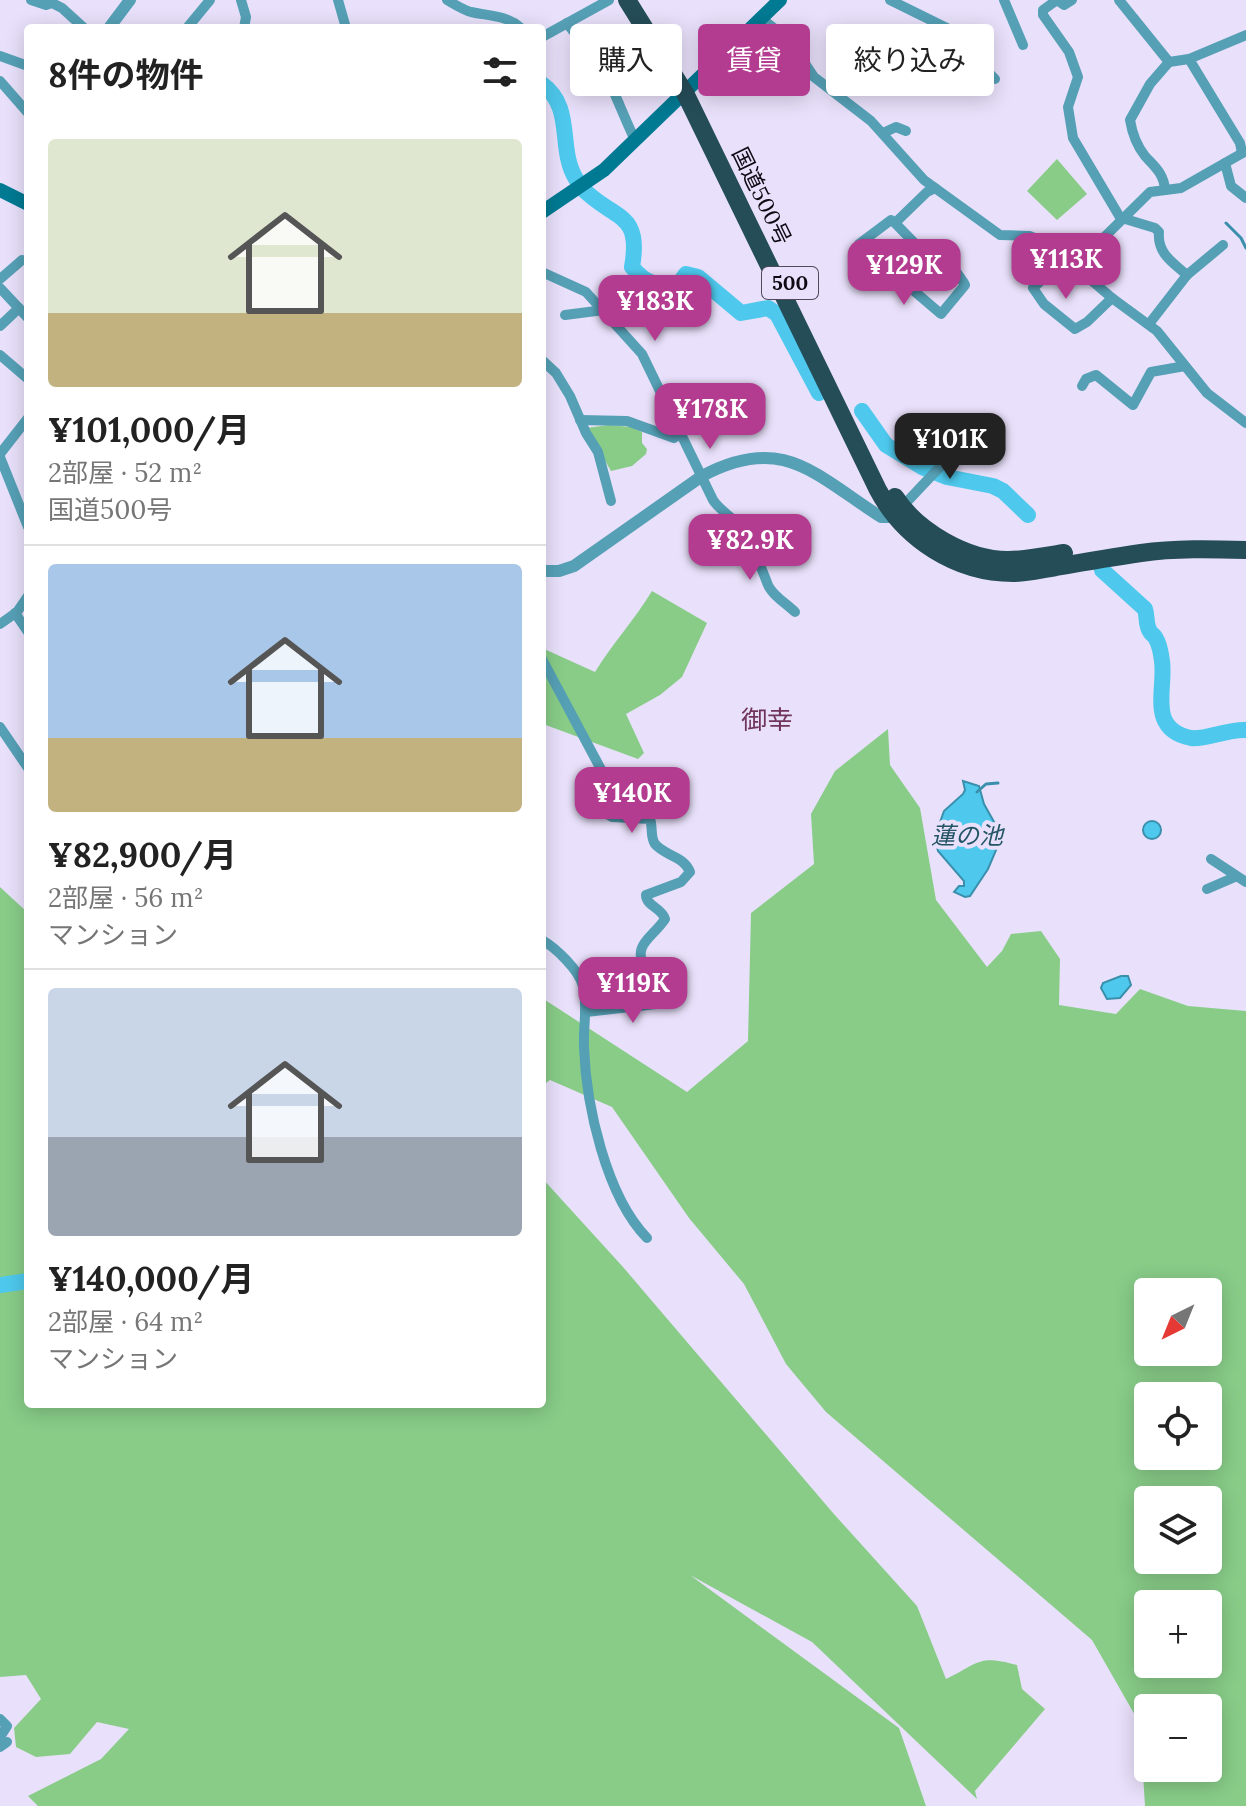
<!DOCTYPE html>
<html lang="ja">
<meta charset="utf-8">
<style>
:root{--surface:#fff;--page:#f6f6f6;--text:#222;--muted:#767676;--line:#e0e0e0;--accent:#b43c90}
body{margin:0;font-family:Lora,"Noto Sans JP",serif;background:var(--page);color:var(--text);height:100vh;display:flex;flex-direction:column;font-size:30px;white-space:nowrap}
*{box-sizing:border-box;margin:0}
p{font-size:26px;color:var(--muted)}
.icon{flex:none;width:44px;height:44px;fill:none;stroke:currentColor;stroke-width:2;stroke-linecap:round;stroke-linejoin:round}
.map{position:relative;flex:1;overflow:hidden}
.details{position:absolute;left:24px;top:24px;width:522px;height:1384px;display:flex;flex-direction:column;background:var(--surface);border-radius:8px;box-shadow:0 4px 20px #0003}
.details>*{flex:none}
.guide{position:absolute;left:570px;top:24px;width:556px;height:72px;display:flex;gap:16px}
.needle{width:52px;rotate:223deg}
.buttons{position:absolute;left:1134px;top:1278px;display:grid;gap:16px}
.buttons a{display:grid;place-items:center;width:88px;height:88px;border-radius:8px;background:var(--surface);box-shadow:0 4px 20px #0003;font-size:40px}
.price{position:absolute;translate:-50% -68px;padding:0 18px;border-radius:16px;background:var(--accent);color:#fff;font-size:26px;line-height:52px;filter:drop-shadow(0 2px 4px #0008)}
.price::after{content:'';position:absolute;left:50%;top:48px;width:24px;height:18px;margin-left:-12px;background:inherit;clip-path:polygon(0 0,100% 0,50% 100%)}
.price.current{background:#222;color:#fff}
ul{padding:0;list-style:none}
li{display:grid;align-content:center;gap:16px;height:424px;padding:0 24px}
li+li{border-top:2px solid var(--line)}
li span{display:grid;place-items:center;height:248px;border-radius:8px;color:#555}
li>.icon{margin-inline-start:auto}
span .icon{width:144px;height:144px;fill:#fffc;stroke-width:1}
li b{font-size:34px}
h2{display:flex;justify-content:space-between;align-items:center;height:96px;padding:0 24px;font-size:34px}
.tag{padding:0 28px;border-radius:8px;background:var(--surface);box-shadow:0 4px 20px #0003;font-size:28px;line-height:72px}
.tag.current{background:var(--accent);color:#fff}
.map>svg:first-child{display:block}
.green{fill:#8c8;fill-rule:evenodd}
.water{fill:#4ec9ed;stroke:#3a90ac;stroke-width:2}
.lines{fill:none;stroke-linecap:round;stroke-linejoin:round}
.stream{stroke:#3a90ac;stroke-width:3}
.river{stroke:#4ec9ed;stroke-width:16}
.minor{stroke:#56a0b6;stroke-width:10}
.tertiary{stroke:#56a0b6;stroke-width:12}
.secondary{stroke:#007a93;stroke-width:14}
.trunk{stroke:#254d58;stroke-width:18}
.labels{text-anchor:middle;stroke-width:8;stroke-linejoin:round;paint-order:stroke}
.shield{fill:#e9e1fb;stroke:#4f4a59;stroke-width:2}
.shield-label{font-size:20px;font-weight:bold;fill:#0d0a14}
.street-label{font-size:22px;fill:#0d0a14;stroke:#e9e1fb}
.water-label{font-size:24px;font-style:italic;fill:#235565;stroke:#e9e1fb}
.quarter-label{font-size:26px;fill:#70345c;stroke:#e9e1fb}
</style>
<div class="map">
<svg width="1246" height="1806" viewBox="0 0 1246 1806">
<rect width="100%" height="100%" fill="#e9e1fb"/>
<g class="green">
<polygon points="1057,159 1087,194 1057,220 1027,191"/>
<polygon points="609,425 631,427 642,432 642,443 647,449 646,454 632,466 611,471 586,428"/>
<path d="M652,591l55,32 -25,54 -22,18 -34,19 18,39 -6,6 -95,-35 -1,-76 53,24c18,-29 40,-53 57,-81z"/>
<path d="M888,729l2,36 30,43 16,92 51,67 15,-16 9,-17 30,-3 19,28 -1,46 57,9 24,-25 48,17 58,5v795h-101l-5,-82 -48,-84 -266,-228 -40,-48 -42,-80 -55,-66 -77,-111 -62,-27 -8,6v-88l145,94 61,-51 3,-128 63,-49 -3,-50 24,-43zM1148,1292h60v60h-60zM1148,1396h60v60h-60zM1148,1500h60v60h-60zM1148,1604h60v60h-60zM1148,1708h60v60h-60z"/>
<path d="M0,887l28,26v491h514v-226l81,89 210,246 84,93 29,73c33,-16 32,-25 71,-14l5,24 23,20 -70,82 2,8 -165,-157 -122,-67 209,153 27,78h-888l-10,-10 73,-37 28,-30 -32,-7 -27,32 -34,3 -20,-10 -2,-19 27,-29 -15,-24 -26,2z"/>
</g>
<g class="water">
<polygon points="963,781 979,786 984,804 1002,836 988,869 970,896 965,897 954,892 959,886 964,886 964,881 938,851 935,836 944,811 963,794 965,790"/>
<circle cx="1152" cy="830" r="9"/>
<polygon points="1121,976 1128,976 1131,985 1120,998 1107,999 1101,988 1103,983"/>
</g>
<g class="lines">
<g class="stream">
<polyline points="1226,223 1241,238 1246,248"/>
<polyline points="977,792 986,784 998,783"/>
</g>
<g class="river">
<path d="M542,84c33,24 15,64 34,95"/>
<path d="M581,187c32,34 61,23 51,80 14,17 24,19 46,18l8,-11 12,3 43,36 27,-5 9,6 42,79"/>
<polyline points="862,411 886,445 922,467 947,477 993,486 1003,491 1028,515"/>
<path d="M1102,570l43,39c2,6 1,12 3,18 2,7 3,5 7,10 4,6 6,16 7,24 4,29 -15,68 29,77 14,2 36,-9 55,-8"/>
<polyline points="0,1285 28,1281"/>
</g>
<g class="minor">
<polyline points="31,0 46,5 52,3 62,8 84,28"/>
<polyline points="241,0 246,17 244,28"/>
<polyline points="338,0 346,28"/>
<path d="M447,0c7,4 16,10 24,12 18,4 35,3 50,16"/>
<polyline points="890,0 959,34 966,50 995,79"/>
<polyline points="1004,0 1023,45"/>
<polyline points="1072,0 1064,5 1057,0 1043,10 1043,15 1069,52 1078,77 1068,107 1073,138 1121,219"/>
<polyline points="1119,0 1169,62 1189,59 1240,143 1242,153"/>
<polyline points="761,18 790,41 814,77 871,121 924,180 1000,235 1030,236 1049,244 1112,298 1157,331 1207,393 1246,423"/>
<path d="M567,23c10,15 24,25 33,40 13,24 23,52 35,77"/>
<polyline points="187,28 210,0"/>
<polyline points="542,37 609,0"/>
<polyline points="0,56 28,66"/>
<polyline points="1189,59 1246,35"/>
<polyline points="0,81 28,113"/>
<polyline points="883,133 896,127 906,131"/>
<polyline points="1225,163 1231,186 1246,198"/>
<path d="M1165,190c-1,-16 -10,-23 -20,-34 -8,-10 -13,-24 -15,-36l20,-36 19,-22"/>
<path d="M1122,218l33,10 4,4c-2,21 13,30 28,43"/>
<polyline points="895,223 930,259 947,259 964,283 965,285 941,314 859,244 891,220 895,223 927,192 935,188"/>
<polyline points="1066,258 1033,288 1044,304 1075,329 1087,322 1112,298"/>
<polyline points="1075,266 1150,192 1181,188 1246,151"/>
<path d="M542,272l44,20 56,62 71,146c7,11 19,16 27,27 13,17 20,38 28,58 4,10 19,19 27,27"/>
<polyline points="0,279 22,260"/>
<polyline points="0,288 28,318"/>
<polyline points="565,315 604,310"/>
<polyline points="1149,324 1187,275 1223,245"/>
<polyline points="0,326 19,308"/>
<polyline points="0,355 28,379"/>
<polyline points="542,360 556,373 570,396 586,433 598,452 611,501"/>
<polyline points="1082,386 1086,379 1096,375 1133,405 1151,372 1185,366"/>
<polyline points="580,420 627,421 674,438 681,433"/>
<polyline points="0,454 28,418"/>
<polyline points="0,457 28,527"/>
<polyline points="902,507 953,453 960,433"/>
<polyline points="15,613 28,632"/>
<polyline points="0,624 17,612 28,596"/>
<path d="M542,659l62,116 3,39 5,3 38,2c3,8 0,18 5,25 10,12 29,12 35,28l-9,10 -35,13c0,11 16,13 19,24 -14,21 -35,25 -18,54 5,7 11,12 14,21l-5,10 -70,8"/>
<polyline points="0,727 28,768"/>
<polyline points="1211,859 1246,882"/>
<polyline points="1207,889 1235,877"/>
<path d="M542,940c14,8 37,30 41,46 5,20 0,41 1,61 2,58 22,149 63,191"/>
<polyline points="0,1719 7,1726 0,1737"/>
<polyline points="0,1747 7,1742"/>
</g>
<g class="tertiary">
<polyline points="109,28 130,0"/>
<path d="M542,571h17l15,-5 128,-90c80,-43 112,-2 179,41h9l7,-4"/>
</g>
<g class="secondary">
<polyline points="0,190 28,204"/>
<polyline points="542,212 604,170 780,0"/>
</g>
<g class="trunk">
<path d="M627,0l58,93 193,397c26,49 78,83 135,83 15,0 29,-4 43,-6 28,-5 57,-10 85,-14 34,-5 71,-4 105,-3"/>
<path d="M895,497c22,34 72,63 113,63 18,0 38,-4 56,-7"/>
</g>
</g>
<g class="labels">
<rect class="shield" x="762" y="267" width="56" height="32" rx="6"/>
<g class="shield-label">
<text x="790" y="290">500</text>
</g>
<g class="street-label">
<text transform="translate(762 196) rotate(64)" y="8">国道500号</text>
</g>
<g class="water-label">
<text x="967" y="844">蓮の池</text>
</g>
<g class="quarter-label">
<text x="767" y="729">御幸</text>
</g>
</g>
</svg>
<div class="buttons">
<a><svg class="needle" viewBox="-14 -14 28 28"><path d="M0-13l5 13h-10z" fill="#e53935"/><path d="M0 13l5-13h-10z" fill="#767676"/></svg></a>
<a><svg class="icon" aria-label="locate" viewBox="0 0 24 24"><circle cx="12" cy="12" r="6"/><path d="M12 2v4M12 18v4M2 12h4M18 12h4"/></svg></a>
<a><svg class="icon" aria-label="layers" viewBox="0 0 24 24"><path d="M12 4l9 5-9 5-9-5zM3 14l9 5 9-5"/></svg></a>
<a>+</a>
<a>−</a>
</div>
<b class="price" style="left:1066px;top:301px">¥113K</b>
<b class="price" style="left:904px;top:307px">¥129K</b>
<b class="price" style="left:655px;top:343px">¥183K</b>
<b class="price" style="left:710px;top:451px">¥178K</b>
<b class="price current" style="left:950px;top:481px">¥101K</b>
<b class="price" style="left:750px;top:582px">¥82.9K</b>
<b class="price" style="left:632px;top:835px">¥140K</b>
<b class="price" style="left:633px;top:1025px">¥119K</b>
<div class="guide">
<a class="tag">購入</a>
<a class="tag current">賃貸</a>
<a class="tag">絞り込み</a>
</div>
<section class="details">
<h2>8件の物件<svg class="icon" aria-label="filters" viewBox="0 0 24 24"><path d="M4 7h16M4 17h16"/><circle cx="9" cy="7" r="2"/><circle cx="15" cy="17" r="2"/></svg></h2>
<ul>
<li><span style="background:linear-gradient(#dfe7d0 70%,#c2b280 0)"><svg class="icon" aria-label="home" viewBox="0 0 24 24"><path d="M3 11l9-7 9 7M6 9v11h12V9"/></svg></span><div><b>¥101,000/月</b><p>2部屋 · 52 m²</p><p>国道500号</p></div></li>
<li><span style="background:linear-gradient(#a9c7e8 70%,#c2b280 0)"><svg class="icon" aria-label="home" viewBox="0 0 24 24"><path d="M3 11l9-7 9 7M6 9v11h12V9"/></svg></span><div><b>¥82,900/月</b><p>2部屋 · 56 m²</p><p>マンション</p></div></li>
<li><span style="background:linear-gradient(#c9d6e8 60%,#9aa5b1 0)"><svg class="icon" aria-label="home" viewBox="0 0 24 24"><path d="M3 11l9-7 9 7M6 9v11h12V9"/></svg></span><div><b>¥140,000/月</b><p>2部屋 · 64 m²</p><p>マンション</p></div></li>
</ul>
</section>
</div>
